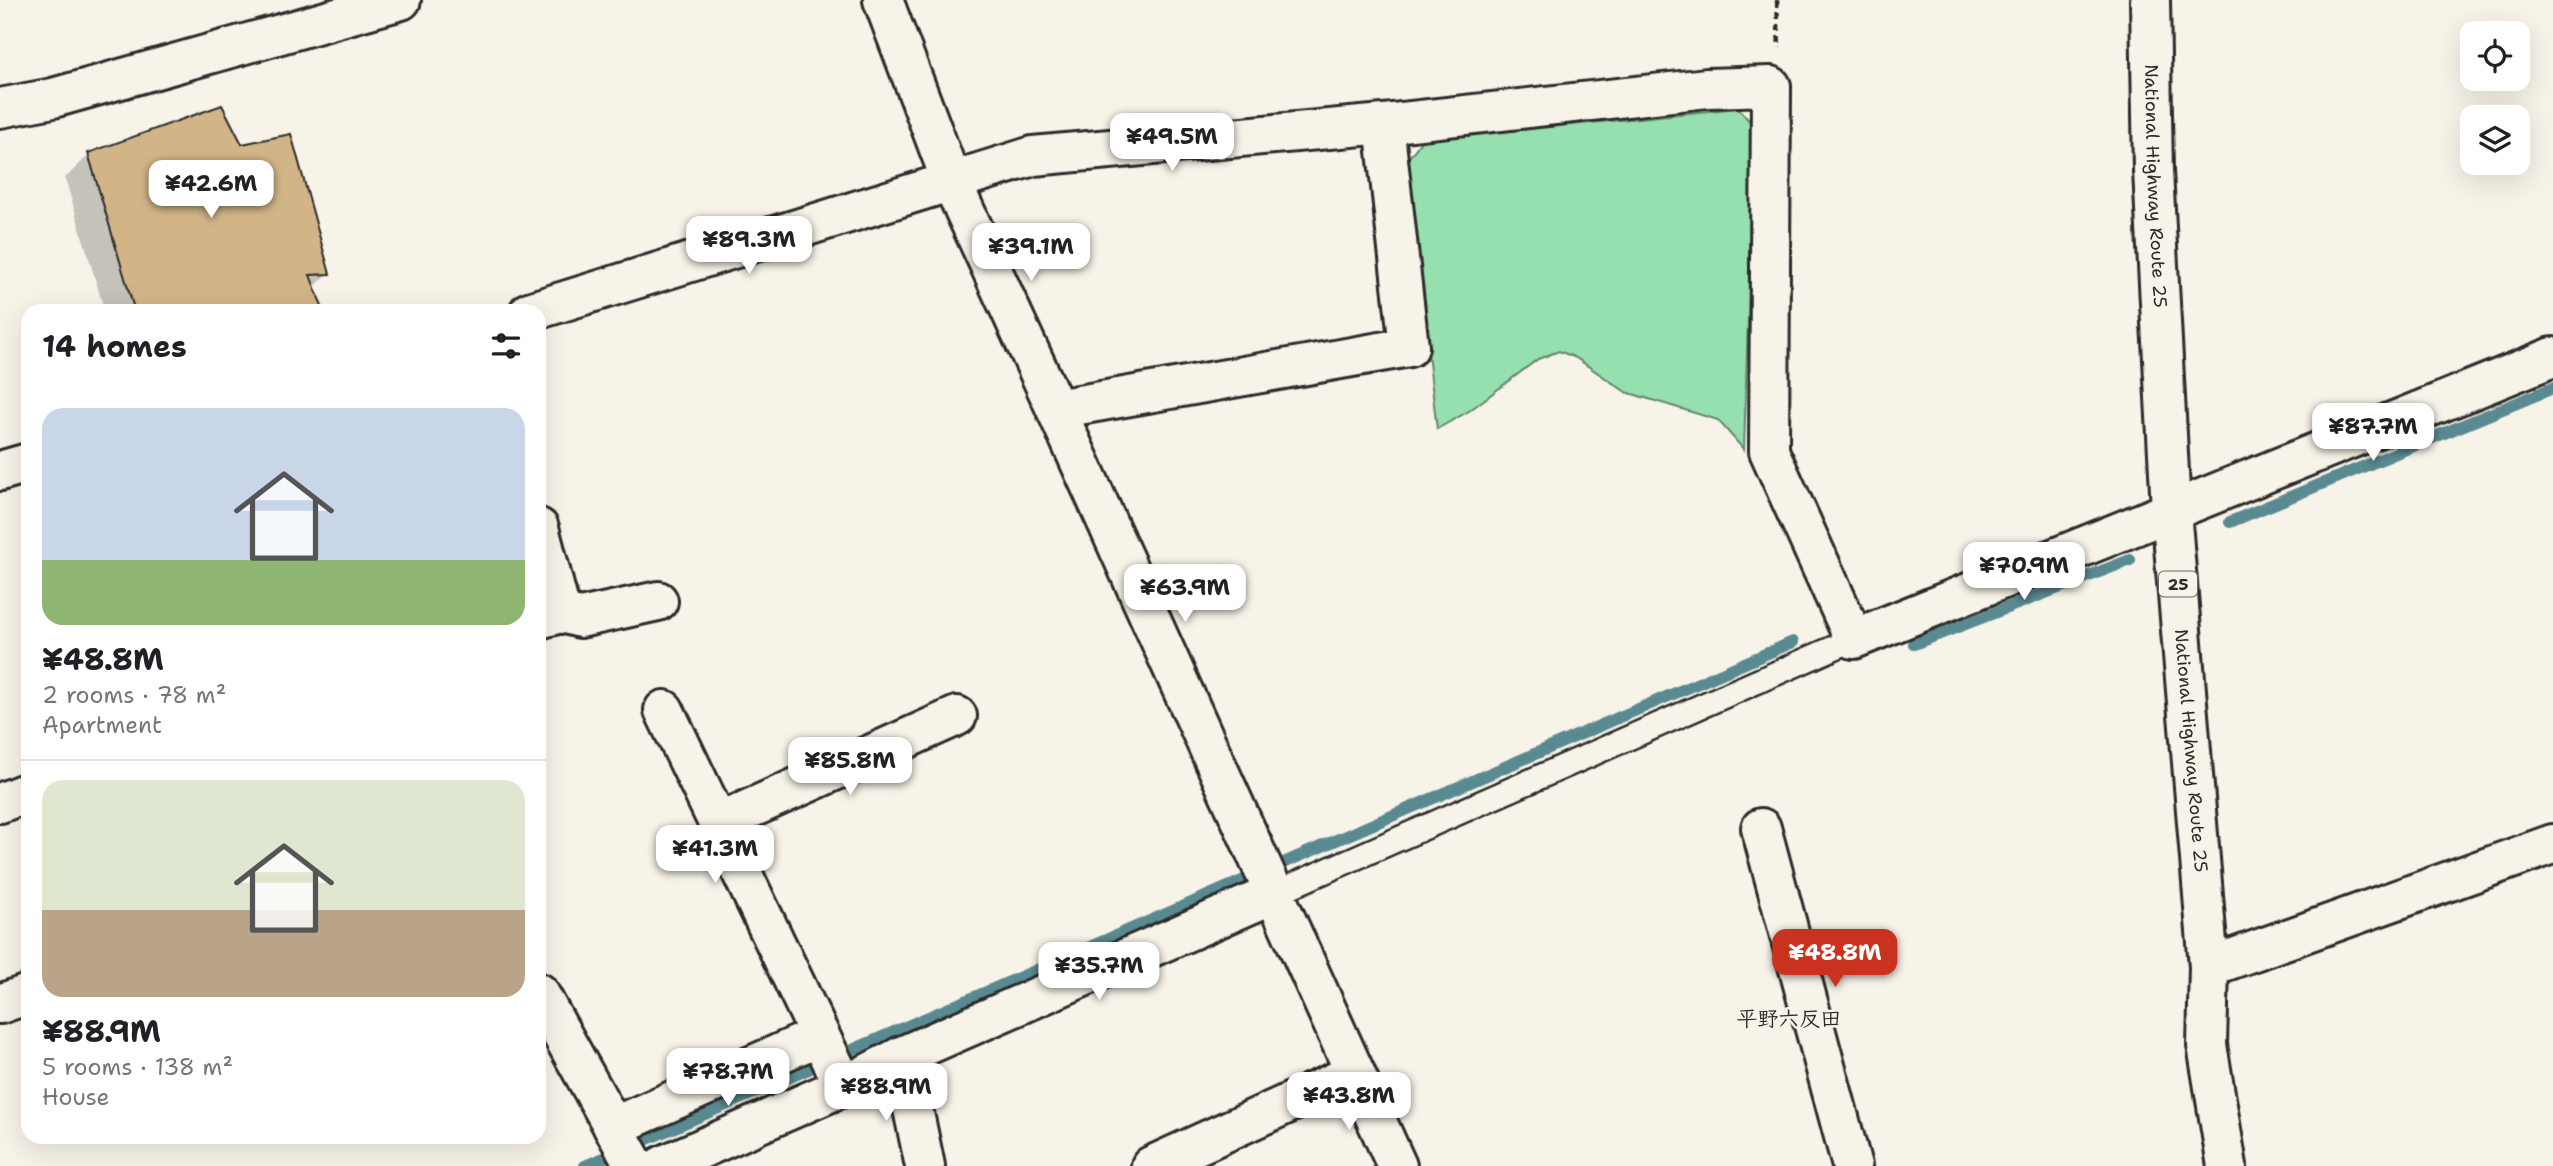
<!DOCTYPE html>
<meta charset="utf-8">
<style>
:root{--surface:#fff;--page:#f2f2f2;--text:#202124;--muted:#757577;--line:#e0e0e0;--accent:#c8321e}
body{margin:0;font-family:"Shantell Sans","Klee One",sans-serif;background:var(--page);color:var(--text);height:100vh;display:flex;flex-direction:column;font-size:26px;white-space:nowrap}
*{box-sizing:border-box;margin:0}
p{font-size:23px;color:var(--muted)}
.icon{flex:none;width:38px;height:38px;fill:none;stroke:currentColor;stroke-width:2;stroke-linecap:round;stroke-linejoin:round}
.map{position:relative;flex:1;overflow:hidden}
.drawer{position:absolute;left:21px;top:304px;width:525px;height:840px;display:flex;flex-direction:column;background:var(--surface);border-radius:21px;box-shadow:0 7px 28px #0002}
.drawer>*{flex:none}
.tools{position:absolute;left:2460px;top:21px;display:grid;gap:14px}
.tools a{display:grid;place-items:center;width:70px;height:70px;border-radius:14px;background:var(--surface);box-shadow:0 7px 28px #0002;font-size:35px}
.price{position:absolute;translate:-50% -60px;padding:0 16px;border-radius:14px;background:#fff;color:#222;font-size:23px;line-height:46px;filter:drop-shadow(0 2px 4px #0008)}
.price::after{content:'';position:absolute;left:50%;top:42px;width:21px;height:16px;margin-left:-10px;background:inherit;clip-path:polygon(0 0,100% 0,50% 100%)}
.price.on{background:var(--accent);color:#fff}
ul{padding:0;list-style:none}
li{display:grid;align-content:center;gap:14px;height:371px;padding:0 21px}
li+li{border-top:2px solid var(--line)}
li span{display:grid;place-items:center;height:217px;border-radius:21px;color:#555}
li>.icon{margin-inline-start:auto}
span .icon{width:126px;height:126px;fill:#fffc;stroke-width:1}
li b{font-size:30px}
h2{display:flex;justify-content:space-between;align-items:center;height:84px;padding:0 21px;font-size:30px}
.map>svg:first-child{display:block}
.green{fill:#96dfae;stroke:#60856c;stroke-width:2}
.shadow{fill:#0003}
.lines{fill:none;stroke-linecap:round;stroke-linejoin:round}
.stream{stroke:#5a8a91;stroke-width:12}
.building{fill:#d2b587;stroke:#2b2b2b;stroke-width:2}
.service-casing{stroke:#2b2b2b;stroke-width:28}
.minor-casing{stroke:#2b2b2b;stroke-width:44}
.tertiary-casing{stroke:#2b2b2b;stroke-width:44}
.trunk-casing{stroke:#2b2b2b;stroke-width:44}
.path{stroke:#2b2b2b;stroke-width:4.5;stroke-dasharray:7 5;stroke-linecap:butt}
.service{stroke:#f7f3e8;stroke-width:23}
.minor{stroke:#f7f3e8;stroke-width:38}
.tertiary{stroke:#f7f3e8;stroke-width:38}
.trunk{stroke:#f7f3e8;stroke-width:38}
.labels{text-anchor:middle;stroke-width:5;stroke-linejoin:round;paint-order:stroke}
.shield{fill:#f7f3e8;stroke:#686764;stroke-width:2}
.shield-label{font-size:16px;font-weight:bold;fill:#2b2b2b}
.street-label{font-size:18px;fill:#2b2b2b;stroke:#f7f3e8}
.quarter-label{font-size:21px;font-weight:bold;fill:#2b2b2b;stroke:#f7f3e8}
</style>
<div class="map">
<svg width="2553" height="1166" viewBox="0 0 2553 1166">
<rect width="100%" height="100%" fill="#f7f3e8"/>
<filter id="ink" filterUnits="userSpaceOnUse"><feTurbulence type="fractalNoise" baseFrequency=".0143" numOctaves="2"/><feDisplacementMap in="SourceGraphic" scale="14" xChannelSelector="R" yChannelSelector="G"/><feConvolveMatrix kernelMatrix="1 2 1 2 8 2 1 2 1" color-interpolation-filters="sRGB"/></filter>
<g filter="url(#ink)">
<polygon class="green" points="1738,108 1754,126 1744,450 1718,420 1626,392 1576,358 1559,351 1538,359 1469,411 1437,429 1405,163 1422,140"/>
<polygon class="shadow" points="241,146 328,273 313,289 322,312 105,312 65,178 89,155"/>
<g class="lines">
<g class="stream">
<polyline points="2230,522 2553,388"/>
<polyline points="1914,644 2130,560"/>
<polyline points="585,1166 1793,642"/>
</g>
</g>
<polygon class="building" points="222,105 242,144 291,134 330,274 310,275 324,312 135,312 88,153"/>
<g class="lines">
<g class="service-casing">
<polyline id="service" points="1273,894 1854,639"/>
</g>
<g class="minor-casing">
<g id="minor">
<polyline points="883,0 952,183 1056,409 1397,1166"/>
<polyline points="529,312 1033,156 1384,124 1707,88 1771,86 1769,451 1854,639 2553,357"/>
<polyline points="1056,409 1409,347 1384,124"/>
<polyline points="0,471 28,463"/>
<polyline points="539,528 561,613 539,619"/>
<polyline points="561,613 580,618 658,601"/>
<polyline points="664,710 844,1086"/>
<polyline points="0,803 28,792"/>
<polyline points="718,823 957,716"/>
<polyline points="1761,828 1852,1166"/>
<polyline points="539,993 635,1166"/>
<polyline points="0,1004 28,994"/>
<polyline points="902,1056 1273,894"/>
<polyline points="613,1127 819,1036"/>
<polyline points="662,1166 844,1086 902,1056 925,1166"/>
<polyline points="1151,1166 1355,1073"/>
</g>
</g>
<g class="tertiary-casing">
<g id="tertiary">
<polyline points="0,108 53,98 401,0"/>
<polyline points="2209,967 2553,844"/>
</g>
</g>
<g class="trunk-casing">
<g id="trunk">
<path id="s1" d="M2150,0l3,171 18,339 38,457 -2,78 20,121"/>
</g>
</g>
<polyline class="path" points="1777,0 1779,48"/>
<use href="#service" class="service"/>
<use href="#minor" class="minor"/>
<use href="#tertiary" class="tertiary"/>
<use href="#trunk" class="trunk"/>
</g>
</g>
<g class="labels">
<rect class="shield" x="2159" y="571.5" width="38" height="25" rx="5"/>
<g class="shield-label">
<text x="2178" y="590">25</text>
</g>
<g class="street-label">
<text dy="6" stroke="none"><textPath href="#s1" startOffset="186">National Highway Route 25</textPath></text>
<text dy="6" stroke="none"><textPath href="#s1" startOffset="752">National Highway Route 25</textPath></text>
</g>
<g class="quarter-label">
<text x="1789" y="1026">平野六反田</text>
</g>
</g>
</svg>
<div class="tools">
<a><svg class="icon" aria-label="locate" viewBox="0 0 24 24"><circle cx="12" cy="12" r="6"/><path d="M12 2v4M12 18v4M2 12h4M18 12h4"/></svg></a>
<a><svg class="icon" aria-label="layers" viewBox="0 0 24 24"><path d="M12 4l9 5-9 5-9-5zM3 14l9 5 9-5"/></svg></a>
</div>
<b class="price" style="left:1172px;top:173px">¥49.5M</b>
<b class="price" style="left:211px;top:220px">¥42.6M</b>
<b class="price" style="left:749px;top:276px">¥89.3M</b>
<b class="price" style="left:1031px;top:283px">¥39.1M</b>
<b class="price" style="left:2373px;top:463px">¥87.7M</b>
<b class="price" style="left:2024px;top:602px">¥70.9M</b>
<b class="price" style="left:1185px;top:624px">¥63.9M</b>
<b class="price" style="left:850px;top:797px">¥85.8M</b>
<b class="price" style="left:715px;top:885px">¥41.3M</b>
<b class="price on" style="left:1835px;top:989px">¥48.8M</b>
<b class="price" style="left:1099px;top:1002px">¥35.7M</b>
<b class="price" style="left:728px;top:1108px">¥78.7M</b>
<b class="price" style="left:886px;top:1123px">¥88.9M</b>
<b class="price" style="left:1349px;top:1132px">¥43.8M</b>
<section class="drawer">
<h2>14 homes<svg class="icon" aria-label="filters" viewBox="0 0 24 24"><path d="M4 7h16M4 17h16"/><circle cx="9" cy="7" r="2"/><circle cx="15" cy="17" r="2"/></svg></h2>
<ul>
<li><span style="background:linear-gradient(#c9d6e8 70%,#8fb573 0)"><svg class="icon" aria-label="home" viewBox="0 0 24 24"><path d="M3 11l9-7 9 7M6 9v11h12V9"/></svg></span><div><b>¥48.8M</b><p>2 rooms · 78 m²</p><p>Apartment</p></div></li>
<li><span style="background:linear-gradient(#dfe7d0 60%,#b9a48a 0)"><svg class="icon" aria-label="home" viewBox="0 0 24 24"><path d="M3 11l9-7 9 7M6 9v11h12V9"/></svg></span><div><b>¥88.9M</b><p>5 rooms · 138 m²</p><p>House</p></div></li>
</ul>
</section>
</div>
